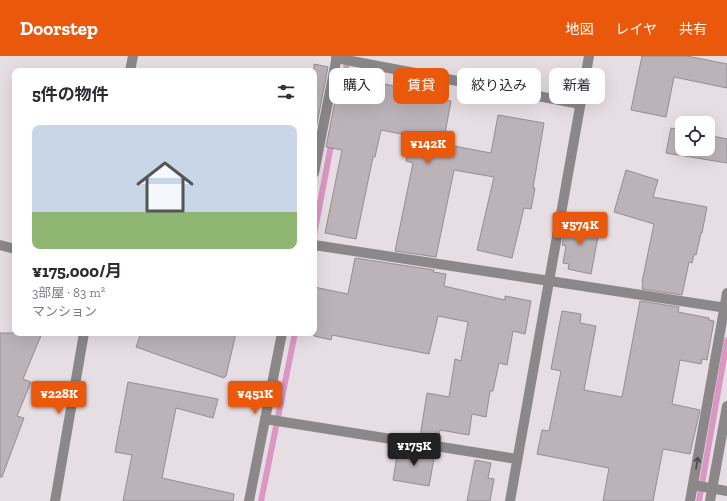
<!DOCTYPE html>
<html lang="ja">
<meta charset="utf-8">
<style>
:root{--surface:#fff;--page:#f7f7f7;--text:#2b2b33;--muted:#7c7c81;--accent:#ea580c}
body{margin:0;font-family:"Zilla Slab","Noto Sans JP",serif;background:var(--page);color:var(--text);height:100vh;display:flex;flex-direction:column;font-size:15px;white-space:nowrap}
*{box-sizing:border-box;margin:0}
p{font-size:13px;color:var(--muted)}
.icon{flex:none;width:22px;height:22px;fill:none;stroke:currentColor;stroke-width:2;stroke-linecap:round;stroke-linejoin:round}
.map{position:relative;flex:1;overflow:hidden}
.sheet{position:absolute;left:12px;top:12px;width:305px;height:268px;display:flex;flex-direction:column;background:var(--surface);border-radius:8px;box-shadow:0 4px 16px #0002}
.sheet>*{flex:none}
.banner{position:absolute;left:329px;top:12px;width:338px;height:36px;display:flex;gap:8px}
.tools{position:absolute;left:675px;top:60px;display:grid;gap:8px}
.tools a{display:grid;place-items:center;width:40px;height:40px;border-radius:8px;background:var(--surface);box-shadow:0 4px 16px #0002;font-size:20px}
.price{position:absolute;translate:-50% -34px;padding:0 9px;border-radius:4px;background:var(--accent);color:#fff;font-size:13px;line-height:26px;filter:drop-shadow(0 1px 2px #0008)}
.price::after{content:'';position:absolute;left:50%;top:24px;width:12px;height:9px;margin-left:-6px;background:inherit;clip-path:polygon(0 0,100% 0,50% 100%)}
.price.active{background:#222;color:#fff}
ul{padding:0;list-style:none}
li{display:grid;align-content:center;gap:8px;height:212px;padding:0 20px}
li span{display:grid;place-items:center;height:124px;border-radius:8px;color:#555}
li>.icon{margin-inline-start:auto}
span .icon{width:72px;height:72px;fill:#fffc;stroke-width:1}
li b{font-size:17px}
h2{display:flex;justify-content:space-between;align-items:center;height:48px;padding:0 20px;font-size:17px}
.pill{padding:0 14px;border-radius:8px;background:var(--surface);box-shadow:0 4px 16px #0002;font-size:14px;line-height:36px}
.pill.active{background:var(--accent);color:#fff}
header{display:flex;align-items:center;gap:24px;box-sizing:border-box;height:56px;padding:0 20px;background:var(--accent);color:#fff}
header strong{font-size:19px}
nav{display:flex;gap:22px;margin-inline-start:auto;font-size:14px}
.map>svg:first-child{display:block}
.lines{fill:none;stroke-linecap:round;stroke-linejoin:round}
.stream{stroke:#db97c3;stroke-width:6}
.building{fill:#bbb3b8;stroke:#958d92}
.minor{stroke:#8c888a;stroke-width:10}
.tertiary{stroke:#8c888a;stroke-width:10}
.oneway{stroke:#4b4749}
</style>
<header>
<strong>Doorstep</strong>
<nav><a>地図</a><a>レイヤ</a><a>共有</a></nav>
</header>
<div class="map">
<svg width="727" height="445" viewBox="0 0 727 445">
<rect width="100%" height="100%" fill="#e6dee3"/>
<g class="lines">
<g class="stream">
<polyline points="344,22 348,2"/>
<polyline points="314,179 332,84"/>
<polyline points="261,445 295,277"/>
<polyline points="699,445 727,284"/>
</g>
</g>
<g class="building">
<polygon points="642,0 687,0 727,8 727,32 674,21 666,61 631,54"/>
<polygon points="314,8 328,11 314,83"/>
<polygon points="341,14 362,18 361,23 394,30 394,33 451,45 443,88 491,97 498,59 544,67 533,132 535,132 531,153 524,152 512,202 477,194 494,121 454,114 436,201 395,195 413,107 406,105 411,80 381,74 375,101 373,101 356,183 325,177 342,94 326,91"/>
<polygon points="671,72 682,74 682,93 708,93 708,79 727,83 727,107 666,97"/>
<polygon points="626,114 658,124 653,141 707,151 702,177 701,177 696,199 694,198 692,207 689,206 682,239 642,233 643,226 642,226 654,168 614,156"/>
<polygon points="568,163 600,170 591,218 568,213 569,208 563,207 566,190 562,189"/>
<polygon points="355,202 434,214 433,216 446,218 444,230 505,244 505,240 531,245 525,278 513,275 507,309 499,307 493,335 490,335 486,361 472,358 469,379 440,374 438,384 420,381 427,337 449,341 455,303 461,305 468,266 438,260 429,298 332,279 331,284 314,280 314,231 348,238"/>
<polygon points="640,245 679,251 678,256 709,262 709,264 714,265 707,304 702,303 701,308 680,304 672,348 700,354 690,398 663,393 653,445 603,445 609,412 537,398 542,374 549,375 561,315 551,313 562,255 581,258 580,267 596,270 584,334 622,341"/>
<polygon points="0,277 42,277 23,323 31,326 17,360 24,362 2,421 0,421"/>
<polygon points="141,277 236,277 226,320 224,322 136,291"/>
<polygon points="128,326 218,343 213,362 176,352 162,422 234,438 233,445 123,445 132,399 115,396"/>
<polygon points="398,394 417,397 418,394 435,397 429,430 393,424"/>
<polygon points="475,404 491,407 488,422 494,423 490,445 467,445"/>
</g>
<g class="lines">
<g class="minor">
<polyline points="336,2 580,48"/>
<polyline points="314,117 337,0"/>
<polyline points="0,189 15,193"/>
<polyline points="314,189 727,252"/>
<polyline points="265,363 517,403"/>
<polyline points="693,429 727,435"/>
<polyline points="249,445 282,277"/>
<polyline points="510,445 589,0"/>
<polyline points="690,445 727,237"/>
<polyline points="710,445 727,350"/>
</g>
<g class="tertiary">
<polyline points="130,15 133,0"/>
<polyline points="55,445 84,277"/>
</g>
</g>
<defs><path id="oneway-shaft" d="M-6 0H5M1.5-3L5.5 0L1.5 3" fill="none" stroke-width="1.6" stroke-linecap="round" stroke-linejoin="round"/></defs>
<use class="oneway" href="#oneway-shaft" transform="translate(697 407) rotate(-80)"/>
</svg>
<div class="tools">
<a><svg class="icon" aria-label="locate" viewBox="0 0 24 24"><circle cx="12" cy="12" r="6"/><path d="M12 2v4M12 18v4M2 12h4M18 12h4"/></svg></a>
</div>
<b class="price" style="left:428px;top:109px">¥142K</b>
<b class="price" style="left:580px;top:190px">¥574K</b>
<b class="price" style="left:59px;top:359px">¥228K</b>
<b class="price" style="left:255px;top:359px">¥451K</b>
<b class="price active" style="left:414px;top:411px">¥175K</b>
<div class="banner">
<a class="pill">購入</a>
<a class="pill active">賃貸</a>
<a class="pill">絞り込み</a>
<a class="pill">新着</a>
</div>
<section class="sheet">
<h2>5件の物件<svg class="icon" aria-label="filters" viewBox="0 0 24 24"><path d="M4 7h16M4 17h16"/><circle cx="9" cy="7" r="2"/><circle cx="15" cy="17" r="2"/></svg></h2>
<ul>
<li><span style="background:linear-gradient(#c9d6e8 70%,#8fb573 0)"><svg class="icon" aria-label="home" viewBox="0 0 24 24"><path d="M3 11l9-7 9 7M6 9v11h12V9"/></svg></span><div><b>¥175,000/月</b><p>3部屋 · 83 m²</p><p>マンション</p></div></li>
</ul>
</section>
</div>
